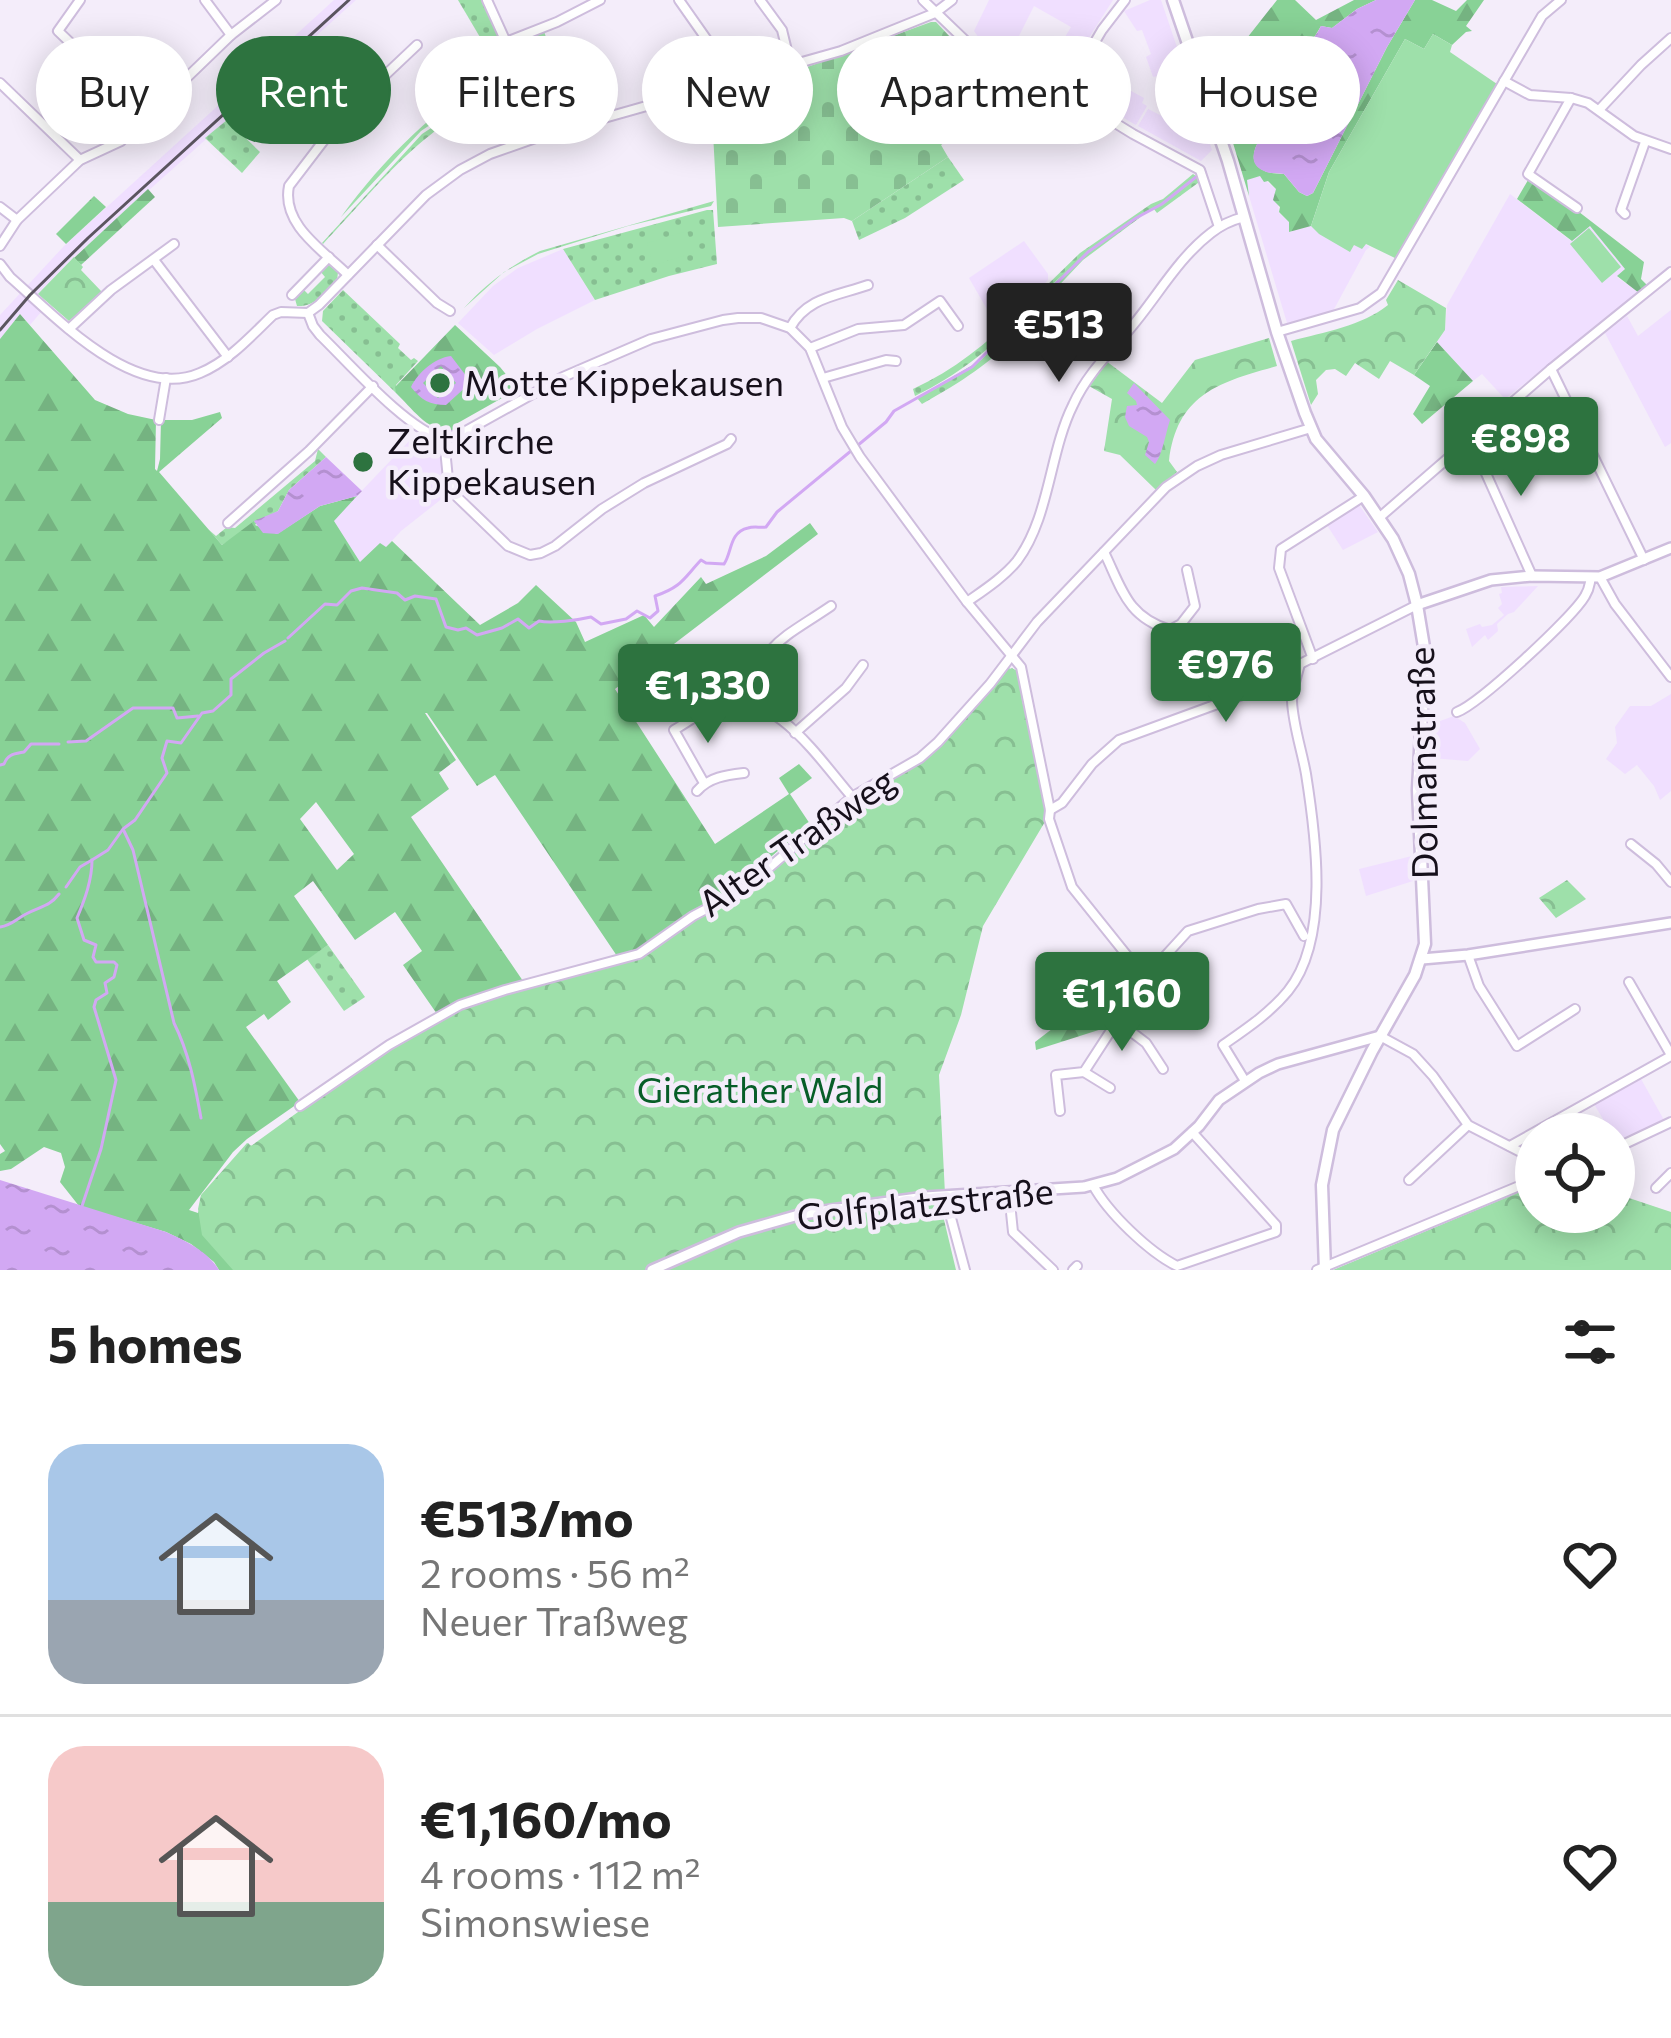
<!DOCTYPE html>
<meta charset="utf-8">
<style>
:root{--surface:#fff;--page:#f2f2f2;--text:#222;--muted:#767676;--line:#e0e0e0;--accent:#2d733f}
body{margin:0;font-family:Commissioner,sans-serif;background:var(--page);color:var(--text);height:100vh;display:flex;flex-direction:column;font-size:45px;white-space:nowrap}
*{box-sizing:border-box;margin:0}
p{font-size:39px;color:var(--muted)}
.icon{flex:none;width:66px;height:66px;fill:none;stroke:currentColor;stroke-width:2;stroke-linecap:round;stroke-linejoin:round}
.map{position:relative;height:1270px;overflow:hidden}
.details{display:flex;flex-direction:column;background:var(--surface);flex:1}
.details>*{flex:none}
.banner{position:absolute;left:36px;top:36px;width:1599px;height:108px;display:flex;gap:24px}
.buttons{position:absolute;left:1515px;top:1113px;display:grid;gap:24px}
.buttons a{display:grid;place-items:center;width:120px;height:120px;border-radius:50%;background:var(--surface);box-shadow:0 6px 30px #0003;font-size:60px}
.price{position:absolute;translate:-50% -102px;padding:0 27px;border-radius:12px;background:var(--accent);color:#fff;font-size:39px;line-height:78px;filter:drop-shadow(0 3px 6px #0008)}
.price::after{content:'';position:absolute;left:50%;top:72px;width:36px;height:27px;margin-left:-18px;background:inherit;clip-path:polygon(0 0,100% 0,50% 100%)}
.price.on{background:#222;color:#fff}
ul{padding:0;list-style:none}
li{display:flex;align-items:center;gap:36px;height:300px;padding:0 48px}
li+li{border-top:3px solid var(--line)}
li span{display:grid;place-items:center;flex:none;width:336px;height:240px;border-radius:36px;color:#555}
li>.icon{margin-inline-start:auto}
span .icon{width:144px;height:144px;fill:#fffc;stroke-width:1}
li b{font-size:51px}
h2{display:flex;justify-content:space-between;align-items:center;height:144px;padding:0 48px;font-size:51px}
.tag{padding:0 42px;border-radius:54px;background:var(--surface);box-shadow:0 6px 30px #0003;font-size:42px;line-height:108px}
.tag.on{background:var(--accent);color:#fff}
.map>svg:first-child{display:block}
.built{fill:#f0dfff}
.grass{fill:url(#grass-dots)}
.forest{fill:url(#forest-firs);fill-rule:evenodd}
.cemetery{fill:url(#cemetery-stones)}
.park{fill:url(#park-crowns)}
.pitch{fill:#9ee0aa}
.water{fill:url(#water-ripples);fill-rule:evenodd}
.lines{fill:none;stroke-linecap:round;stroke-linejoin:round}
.stream{stroke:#d2a8f3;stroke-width:3}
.minor-casing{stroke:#cebddd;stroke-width:12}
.tertiary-casing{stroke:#cebddd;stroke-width:14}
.secondary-casing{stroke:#cebddd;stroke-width:15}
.minor{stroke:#fff;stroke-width:8}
.tertiary{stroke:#fff;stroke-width:9}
.secondary{stroke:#fff;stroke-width:10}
.tram{stroke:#5b5560;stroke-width:3}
.poi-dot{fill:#2d733f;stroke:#f4edfa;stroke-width:4.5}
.labels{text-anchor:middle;stroke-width:9;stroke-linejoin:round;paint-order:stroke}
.poi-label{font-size:36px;fill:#16101b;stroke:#f4edfa;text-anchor:start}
.street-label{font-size:36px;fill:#16101b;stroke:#f4edfa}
.park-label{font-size:36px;fill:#075e28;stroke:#f4edfa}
</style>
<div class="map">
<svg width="1671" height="1270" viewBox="0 0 1671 1270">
<defs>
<pattern id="grass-dots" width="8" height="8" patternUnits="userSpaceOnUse" patternTransform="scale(3)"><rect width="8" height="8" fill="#9ee0aa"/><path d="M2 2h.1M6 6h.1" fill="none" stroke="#87bf92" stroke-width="1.8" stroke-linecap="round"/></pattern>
<pattern id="forest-firs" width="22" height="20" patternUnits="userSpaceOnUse" patternTransform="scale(3)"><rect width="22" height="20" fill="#88d296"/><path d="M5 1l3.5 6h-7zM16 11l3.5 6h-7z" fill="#75b381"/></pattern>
<pattern id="cemetery-stones" width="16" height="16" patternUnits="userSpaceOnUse" patternTransform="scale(3)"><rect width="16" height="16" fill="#9ee0aa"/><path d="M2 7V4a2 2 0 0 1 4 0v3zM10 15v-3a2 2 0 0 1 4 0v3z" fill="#87bf92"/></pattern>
<pattern id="park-crowns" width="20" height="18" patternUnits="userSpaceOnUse" patternTransform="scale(3)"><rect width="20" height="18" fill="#9ee0aa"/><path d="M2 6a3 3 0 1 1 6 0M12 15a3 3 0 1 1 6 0" fill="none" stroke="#87bf92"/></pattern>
<pattern id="water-ripples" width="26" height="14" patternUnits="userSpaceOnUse" patternTransform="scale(3)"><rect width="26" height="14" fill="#d2a8f3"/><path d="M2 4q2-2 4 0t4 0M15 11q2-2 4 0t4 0" fill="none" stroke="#b490d0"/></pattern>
</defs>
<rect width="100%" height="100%" fill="#f4edfa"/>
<g class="built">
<polygon points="334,0 356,0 264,83 231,117 74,257 31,301 42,311 30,325 20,314 0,339 0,315 64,246"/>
<polygon points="989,0 1113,0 1064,77 1047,67 1071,27 1034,6 1008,58 984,45 974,31"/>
<polygon points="1150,0 1161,0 1196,103 1165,113 1160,98 1165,95 1158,76 1153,77 1146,57 1151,54 1142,30 1137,31 1124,11"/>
<polygon points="1093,60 1125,79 1122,86 1144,98 1142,103 1147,106 1136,125 1108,109 1109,106 1081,88 1080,81"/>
<polygon points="1197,105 1212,150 1201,161 1138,126 1148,109 1162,116"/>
<polygon points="1260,176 1276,189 1279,213 1290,222 1289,232 1311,226 1350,251 1354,244 1365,244 1370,247 1366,250 1332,313 1287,323 1249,196 1247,179"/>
<polygon points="1510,194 1571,241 1590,226 1625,269 1617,277 1639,293 1505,399 1482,374 1473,381 1437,342 1445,330 1447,305"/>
<polygon points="1024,241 1048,274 1048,280 1000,332 969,278"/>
<polygon points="563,249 595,300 537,329 494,355 458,323 493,286 518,268"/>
<polygon points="1671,310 1671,443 1665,447 1605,333 1627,316 1638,336"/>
<polygon points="414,436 438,450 446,486 444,497 401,531 385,548 380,544 361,563 333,521"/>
<polygon points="1357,502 1378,532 1343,550 1325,522"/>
<polygon points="1538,586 1514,612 1508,614 1497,624 1498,631 1488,640 1485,635 1472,647 1466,629 1480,624 1482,627 1492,625 1504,615 1498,608 1502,604 1499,594 1502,593 1501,587"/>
<polygon points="1671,694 1671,791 1660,800 1654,786 1637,765 1625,774 1606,759 1617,743 1615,727 1630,706 1651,706"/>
<polygon points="1454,716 1465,723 1480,749 1468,761 1431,758 1433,732 1440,721"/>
<polygon points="1412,856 1413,881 1366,896 1359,869"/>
<polygon points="1641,1079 1664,1120 1616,1141 1594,1104"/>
</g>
<g class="grass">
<polygon points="458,0 490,0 502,35 499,44 487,49"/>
<path d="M499,70l3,4 -8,8 -73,49 -80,86c43,-59 95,-110 158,-147z"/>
<path d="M498,84h9l4,6c-84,29 -128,91 -188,154l-1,-1 100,-109z"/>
<polygon points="227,120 260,152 242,173 205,138"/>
<polygon points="948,157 964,180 905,218 859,240 852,221"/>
<polygon points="1193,174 1196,176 1184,188 1155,209 1197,177 1202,180 1157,213 1153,208 1123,226 1142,216 1083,260 1048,297 1045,294 1062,275 1044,293 1042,290 1080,253 1151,204 1163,199"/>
<path d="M714,201l-3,5 -83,20 -90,28 -34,18 -40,36c23,-25 46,-42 76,-57z"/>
<polygon points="707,210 713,210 717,264 669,276 595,300 563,249"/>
<path d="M329,265l9,7 -1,9c-12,12 -22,26 -40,25l-2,-7 8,-10 5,5 17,-17 -5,-6z"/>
<polygon points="343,290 400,344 398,348 411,360 414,358 418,361 396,385 396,393 322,321 323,311"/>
<path d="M1038,292l3,3c-40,45 -72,74 -126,101l-2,-7c50,-23 87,-57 125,-97z"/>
<path d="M1043,297v6c-37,50 -68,71 -121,101l-5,-6 64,-38z"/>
<polygon points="318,449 326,457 289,490 278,511 222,545 208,529 216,536 227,527 235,528 315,461"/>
<polygon points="328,945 365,997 344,1011 307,959"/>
</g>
<g class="forest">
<path d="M1277,0h18l21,20 38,-20h22l-19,9 -25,19 -11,-2c-16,30 -43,39 -55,73l-10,6 -1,6 -5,2 7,-1 1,-5 10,-6h5l6,9 -2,5c-9,13 -38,43 -14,55 6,4 14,3 21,4l15,18 8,4 6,-3 74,-146 28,-47h17l24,11 11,-11h17l-18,26 6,5 -6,1 -14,13 -19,-11 -9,15 -19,-10 -76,133 -18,54 -22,6v-10l-10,-10 1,-5 -7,-7 3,-11 -8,-8 -4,1 -4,-6 -13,4 2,16 -35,-116z"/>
<polygon points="1531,175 1644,262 1641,279 1648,286 1639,293 1617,276 1625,269 1590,226 1572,241 1517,199"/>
<polygon points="148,189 155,197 81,265 74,258"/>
<polygon points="94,196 106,207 66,244 56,234"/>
<path d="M20,314l75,86 33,14 28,6 -1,49 2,2 3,-12 1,-39h31l28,-8 2,6 -63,54 63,73 32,-24 1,4 22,9 43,-28 37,-10 -23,25 26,41 20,-19 6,4 6,-6 88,84 38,-22 18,-18 40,37 9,20 59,-27 10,12 47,-50 5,7 60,-28 44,-33 8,11 -203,155 100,155 74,-50 -10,-16 20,-14 13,14 -22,16 20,30 -69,58 2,4 -54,29 -53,36 -19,5 -122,-181 -18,11 -50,-73h-2l31,47 -17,13 10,16 -38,28 112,164 -53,15 -33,18 -34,-49 19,-14 -27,-39 -40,28 -42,-59 -19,15 34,49 -51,36 14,21 -23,18 -4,-6 -18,13 54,75 -53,37 -14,13 -44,58 9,3 5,-13 45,-57 3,3 389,-187 104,-63 212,-166 49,-57 7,-5 7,5 2,28 -386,569h-416l-5,-8 -23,-18 -25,-12 -87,-26 -19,-24 5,-15 -4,-14 -17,-6 -33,22 -11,2v-17l5,-3 -5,-7v-805zM316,802l38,52 -17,16 -37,-51z"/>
<path d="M455,325l45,42 18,22 -62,35 1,5c-27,7 -43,-19 -61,-36l-1,-6z"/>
<polygon points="1437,342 1473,381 1422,424 1413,414 1430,386 1414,375"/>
<polygon points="1115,1016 1117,1019 1108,1027 1036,1050 1035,1042 1061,1022"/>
</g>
<polygon class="cemetery" points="931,22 936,22 967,55 967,58 919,84 955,135 941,145 948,157 852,221 844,218 718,227 711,95 778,76 784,94 804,87 799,70"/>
<g class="park">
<polygon points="544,31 552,56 510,70 501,52"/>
<polygon points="74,257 83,267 81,270 102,292 69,321 38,294"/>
<path d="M1398,280l48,28 -1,22 -31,45 -24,-14 -11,18 -24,-16 -9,13 -11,-7 -9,1 -10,10 2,14 -7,11 -20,-64c33,-9 71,-15 97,-36l-2,-5z"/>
<path d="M1269,338l8,28c-58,16 -100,28 -108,95l8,11 -21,18 -36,-35 -16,-4 8,-52 -23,-13 17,-25 56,42 33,-43z"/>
<polygon points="1008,668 1016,670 1020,678 1022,700 1048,809 1046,820 983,926 961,1015 939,1075 945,1194 940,1203 956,1270 233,1270 202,1235 198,1209 201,1195 247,1143 251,1146 384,1050 472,1002 639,957 689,920 745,893 851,800 926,757"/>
<polygon points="1567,880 1586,899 1556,918 1539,898"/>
<polygon points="1536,1185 1536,1212 1614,1212 1614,1193 1671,1212 1671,1270 1333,1270"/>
</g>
<g class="pitch">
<polygon points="1433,34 1452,45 1450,52 1497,84 1397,259 1366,244 1362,249 1354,245 1350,252 1319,234 1311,226 1329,172 1405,39 1424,49"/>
<polygon points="1589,228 1621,267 1602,283 1570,244"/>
<polygon points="687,231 694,253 653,265 647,243"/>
</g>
<g class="water">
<path d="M1376,0h39l-28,47 -74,146 -6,3 -8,-4 -15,-18c-7,-1 -14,0 -20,-3 -28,-12 8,-47 15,-61l-6,-9 -15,5 -1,6 -6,3 -5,-3 -13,26 -1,-3 6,-8 6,-17 8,2 4,-7 10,-6c12,-34 40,-43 55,-73l11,2 25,-19z"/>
<path d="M451,356l19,25 -2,4 -22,20c-16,0 -25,-5 -35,-18 7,-14 23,-29 40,-31zM441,366l15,17 -18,15 -15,-15z"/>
<path d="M1134,383l36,37c-4,12 -8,36 -15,44l-10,-9 4,-13 -2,-5 -18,-11 -4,-9 2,-11 10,-1 -1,-4 -9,-8z"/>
<polygon points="326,457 362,491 357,496 320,506 278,534 263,533 254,521 278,511 289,490"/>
<path d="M0,1180l166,52c20,9 41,19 53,38h-219z"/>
</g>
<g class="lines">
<g class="stream">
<path d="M288,638l37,-34 12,1 14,-14 11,-3 35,5 8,7 10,-4 21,3 10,28 12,3 8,-2 11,7 25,-7 16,-9 11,9 10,-7c12,3 39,-1 52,-4l10,7 25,-5 11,-8 13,7 8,-7 -3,-15c27,-9 29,-18 46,-36l5,3 18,1c8,-11 5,-32 24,-36 6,-2 12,0 18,-1l11,-15 109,-90 8,-11 78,-44 116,-115 48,-34 26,-14 34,-27"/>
<polyline points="68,742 86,741 133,708 173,708 177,718 198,716"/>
<path d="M0,765l4,-1c4,-10 10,-10 20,-12l7,-8h28"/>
<path d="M124,831l9,19 41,173c15,30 21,62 27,95"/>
<polyline points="66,887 80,867 92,860"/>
<path d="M0,927c12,-2 16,-8 26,-13 15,-8 23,-7 33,-20"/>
<path d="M82,1206l19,-57 15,-69 -22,-73 2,-7 11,-7 -2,-10 9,-6 3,-12 -3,-3h-18l-3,-5 3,-12 -12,-5 -7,-22c8,-19 15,-38 15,-58l16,-10 15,-21 12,-9 32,-47 -5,-15 5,-17 14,2 21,-30 11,-2 18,-16v-16l33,-26 21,-12"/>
</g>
<g class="minor-casing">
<g id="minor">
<polyline points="80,0 58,31 147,116"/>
<polyline points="205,0 231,35"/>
<polyline points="487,0 506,42 557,22 600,0"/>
<polyline points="679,0 712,47 722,86"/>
<polyline points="760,0 782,30 791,67"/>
<polyline points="923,0 972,47 1073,97 1133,134 1200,170 1219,227"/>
<polyline points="1504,81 1530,95 1571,98 1588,103 1634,136 1671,149"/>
<polyline points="0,83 80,160"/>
<polyline points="1065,93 1102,30 1125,0"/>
<polyline points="1571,98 1528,174 1577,208"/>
<polyline points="1599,110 1641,65 1671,38"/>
<polyline points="0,207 17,220"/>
<polyline points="1625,214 1621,210 1645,142"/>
<polyline points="377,245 437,303 450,311"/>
<polyline points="0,246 17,220 80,160 121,141 231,35 276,0"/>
<polyline points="154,260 228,357"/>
<path d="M0,264l10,13c45,39 124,125 190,96 29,-12 51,-37 73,-58l8,-3 27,1"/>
<path d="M348,275c-24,-24 -67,-50 -59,-89l55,-72 73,-69"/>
<polyline points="292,295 329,257"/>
<polyline points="308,313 319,305 426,195 460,170 490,154 544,135 841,51 935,13 952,0"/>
<path d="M308,313l5,13 7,9c29,28 88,96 124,104l4,40 5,14 55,53 22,9 11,-2 14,-7 47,-37 42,-26 83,-39 4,-5"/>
<path d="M790,328c17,-31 47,-32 78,-43"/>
<polyline points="69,329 111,290 174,244"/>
<polyline points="1277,332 1360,308 1381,293 1542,16 1561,0"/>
<polyline points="810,348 858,329 904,325 940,301 958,326"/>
<polyline points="1551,369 1644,560"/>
<polyline points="823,378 886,360 896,361"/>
<polyline points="159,420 166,378"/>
<polyline points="444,439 464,432 563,377 651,339 723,320 738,318 761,318 790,328 810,348 842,427 860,457 967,602 1021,667 1050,810 1049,819 1072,887 1145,978"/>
<polyline points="1471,440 1532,576"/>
<polyline points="1380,517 1551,369 1671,272"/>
<polyline points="228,523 309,451 373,386"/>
<path d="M1104,552c18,37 23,65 66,78l11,-6 14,-18 -8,-36"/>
<polyline points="1600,577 1615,604 1671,677"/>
<path d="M967,602c17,-12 37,-25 50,-41 33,-44 32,-108 56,-156 13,-29 34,-50 55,-74 28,-32 49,-72 83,-98 10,-8 21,-13 33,-16"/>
<polyline points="1313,659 1279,568 1281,549 1364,496"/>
<path d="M744,702c21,-61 37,-62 87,-96"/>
<path d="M1457,712c23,-9 115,-94 128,-116 5,-8 4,-10 6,-19"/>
<polyline points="795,733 846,688 863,665"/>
<path d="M704,783l-30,-53c14,-8 28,-19 43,-25 55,-21 104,57 135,92"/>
<path d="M697,791c12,-14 30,-16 47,-18"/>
<polyline points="1050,810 1062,803 1092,764 1119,740 1261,688 1300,664 1417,605"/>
<polyline points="1631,844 1656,864 1671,882"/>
<polyline points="1468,955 1479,986 1517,1046 1575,1009"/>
<polyline points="1629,982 1671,1055"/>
<polyline points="1117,1021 1146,1043 1163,1069"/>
<polyline points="1380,1036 1413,1054 1433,1076 1468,1125 1536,1160"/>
<polyline points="1084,1072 1110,1088"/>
<path d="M1245,1081l-22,-36c23,-16 47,-32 65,-54 42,-52 28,-154 18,-217 -4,-23 -13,-49 -14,-73 0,-12 5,-25 8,-37"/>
<polyline points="300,1106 389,1045 460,1005 505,990 639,954 693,916 744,889 852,797 920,758 938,742 990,684 1037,622 1166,487 1197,466 1221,455 1311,428"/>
<polyline points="1060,1111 1056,1075 1084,1072 1145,978 1188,931 1258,909 1286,904 1304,936"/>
<polyline points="1510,1146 1671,1056"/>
<polyline points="1614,1149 1671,1122"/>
<polyline points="1409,1180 1468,1125"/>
<path d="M1093,1185c15,28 56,67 84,81l99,-34v-7l-84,-93"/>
<polyline points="1656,1188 1671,1173"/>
<polyline points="1009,1193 1013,1232 1053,1270"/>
<polyline points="951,1218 965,1270"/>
<polyline points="1073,1270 1077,1266"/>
<polyline points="1317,1270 1536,1179"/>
</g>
</g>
<g class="tertiary-casing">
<g id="tertiary">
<polyline points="1417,605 1491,580 1532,576 1600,577 1671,548"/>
<polyline points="1422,959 1468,955 1671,923"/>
<polyline points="652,1270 739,1232 802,1214 925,1197 1084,1187 1117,1178 1174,1149 1199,1126 1219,1100 1259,1073 1278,1064 1380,1036"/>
</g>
</g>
<g class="secondary-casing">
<polyline id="secondary" points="1173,0 1228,161 1277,332 1305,413 1316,439 1364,496 1393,539 1409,574 1417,605 1425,653 1418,790 1425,944 1415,975 1372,1051 1333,1130 1322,1185 1325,1270"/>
</g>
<use href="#minor" class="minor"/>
<use href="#tertiary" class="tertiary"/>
<use href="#secondary" class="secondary"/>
<polyline class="tram" points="0,330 30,295 88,238 349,0"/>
</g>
<g class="poi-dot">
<circle cx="440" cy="383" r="12"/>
<circle cx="363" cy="462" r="12"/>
</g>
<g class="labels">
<g class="poi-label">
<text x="464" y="396">Motte Kippekausen</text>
<text x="387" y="454">Zeltkirche<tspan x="387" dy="41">Kippekausen</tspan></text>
</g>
<g class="street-label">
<text transform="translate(1423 763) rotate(-91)" y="13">Dolmanstraße</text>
<text transform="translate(797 842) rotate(-35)" y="13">Alter Traßweg</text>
<text transform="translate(925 1204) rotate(-6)" y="13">Golfplatzstraße</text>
</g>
<g class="park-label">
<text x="760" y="1103">Gierather Wald</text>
</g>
</g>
</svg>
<div class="buttons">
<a><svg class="icon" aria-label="locate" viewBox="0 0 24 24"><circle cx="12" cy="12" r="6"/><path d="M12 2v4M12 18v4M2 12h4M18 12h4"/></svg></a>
</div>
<b class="price on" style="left:1059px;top:385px">€513</b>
<b class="price" style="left:1521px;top:499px">€898</b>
<b class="price" style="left:1226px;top:725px">€976</b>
<b class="price" style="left:708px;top:746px">€1,330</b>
<b class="price" style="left:1122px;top:1054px">€1,160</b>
<div class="banner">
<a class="tag">Buy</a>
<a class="tag on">Rent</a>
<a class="tag">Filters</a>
<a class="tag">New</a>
<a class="tag">Apartment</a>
<a class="tag">House</a>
</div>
</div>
<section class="details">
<h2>5 homes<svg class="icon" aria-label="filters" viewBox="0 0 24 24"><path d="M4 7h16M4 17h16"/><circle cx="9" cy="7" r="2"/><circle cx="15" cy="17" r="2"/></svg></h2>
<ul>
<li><span style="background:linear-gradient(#a9c7e8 65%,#9aa5b1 0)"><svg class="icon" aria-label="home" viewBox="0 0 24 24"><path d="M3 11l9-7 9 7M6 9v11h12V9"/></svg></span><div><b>€513/mo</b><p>2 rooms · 56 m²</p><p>Neuer Traßweg</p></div><svg class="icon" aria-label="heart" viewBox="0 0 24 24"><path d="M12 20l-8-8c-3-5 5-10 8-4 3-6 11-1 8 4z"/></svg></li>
<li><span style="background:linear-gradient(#f6c9c9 65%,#7fa58c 0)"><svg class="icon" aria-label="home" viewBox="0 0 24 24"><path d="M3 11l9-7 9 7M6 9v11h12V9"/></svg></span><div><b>€1,160/mo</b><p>4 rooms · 112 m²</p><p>Simonswiese</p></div><svg class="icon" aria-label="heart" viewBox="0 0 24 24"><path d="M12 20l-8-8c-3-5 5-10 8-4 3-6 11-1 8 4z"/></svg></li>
</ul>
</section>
